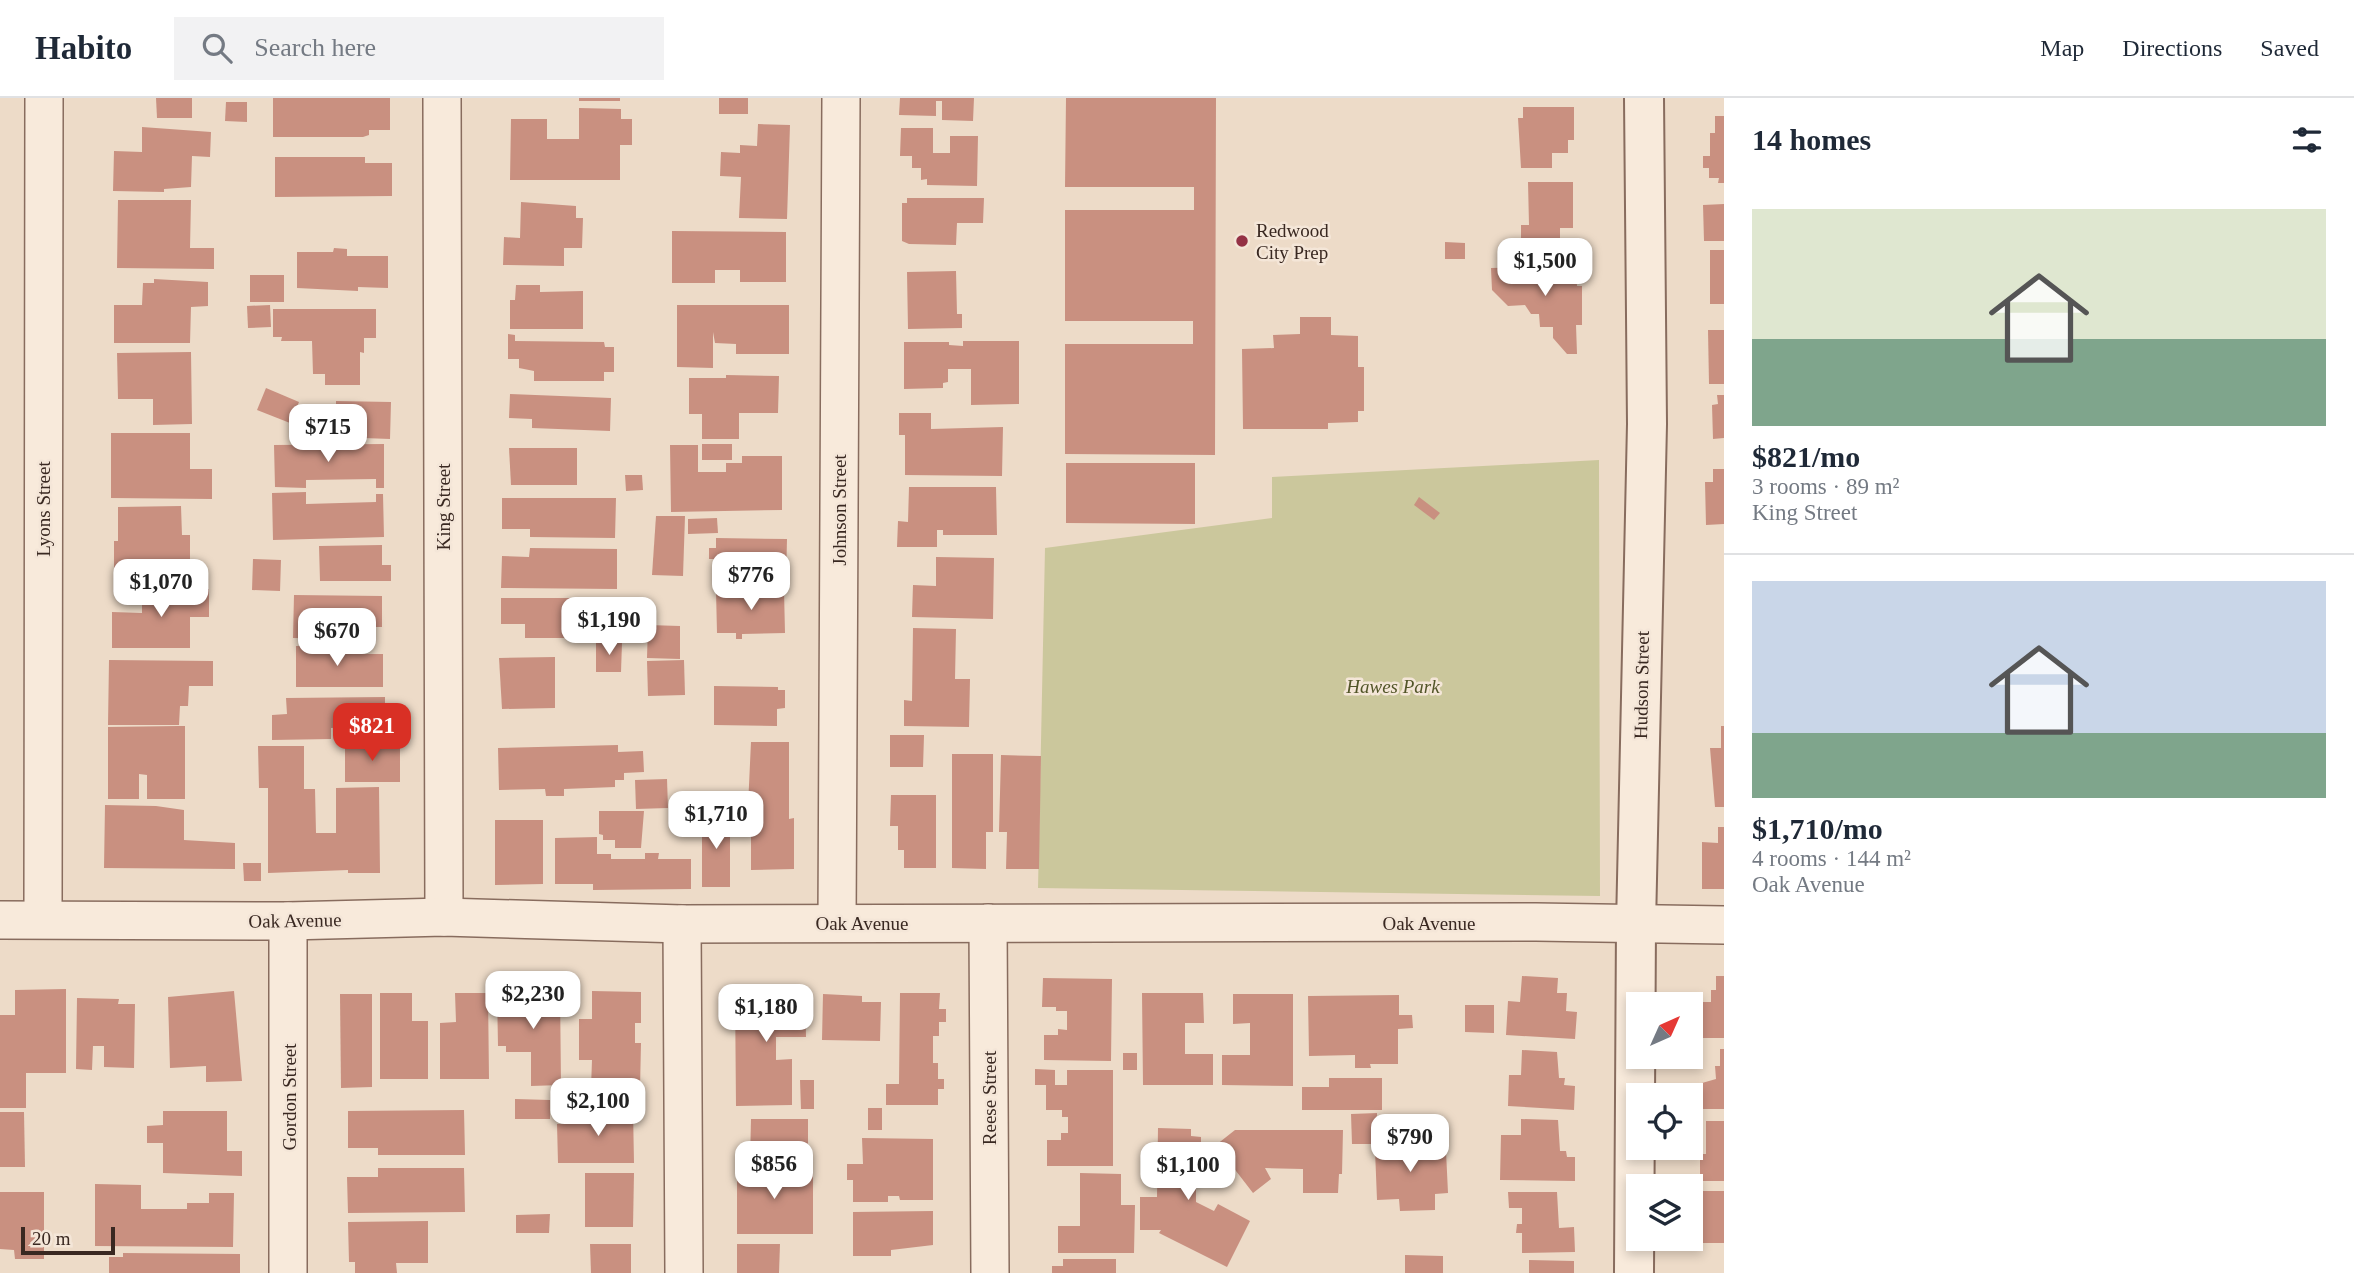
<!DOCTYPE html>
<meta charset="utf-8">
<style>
:root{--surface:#fff;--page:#f2f2f3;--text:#1f2937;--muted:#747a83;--line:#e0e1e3;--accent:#d93025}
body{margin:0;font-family:Georgia,serif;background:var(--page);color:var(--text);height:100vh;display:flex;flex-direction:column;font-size:26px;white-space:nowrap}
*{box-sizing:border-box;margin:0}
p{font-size:23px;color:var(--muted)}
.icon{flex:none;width:38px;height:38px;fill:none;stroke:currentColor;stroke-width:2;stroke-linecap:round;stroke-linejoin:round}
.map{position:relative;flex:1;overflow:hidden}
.drawer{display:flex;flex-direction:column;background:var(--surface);width:630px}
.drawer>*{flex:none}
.needle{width:46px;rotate:45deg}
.buttons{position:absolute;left:1626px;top:894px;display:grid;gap:14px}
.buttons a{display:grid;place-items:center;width:77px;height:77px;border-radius:0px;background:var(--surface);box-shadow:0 4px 10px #0003;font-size:35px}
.scale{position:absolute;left:21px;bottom:18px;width:94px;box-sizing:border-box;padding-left:7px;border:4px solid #392821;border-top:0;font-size:19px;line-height:24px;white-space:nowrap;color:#392821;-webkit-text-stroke:5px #f4e6d8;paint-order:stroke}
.price{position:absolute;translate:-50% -60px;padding:0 16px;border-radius:14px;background:#fff;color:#222;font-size:23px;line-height:46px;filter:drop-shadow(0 2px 4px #0008)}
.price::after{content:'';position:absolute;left:50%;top:42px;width:21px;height:16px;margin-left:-10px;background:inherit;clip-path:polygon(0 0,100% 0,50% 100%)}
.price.selected{background:var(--accent);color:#fff}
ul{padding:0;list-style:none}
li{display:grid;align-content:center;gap:14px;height:371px;padding:0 28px}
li+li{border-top:2px solid var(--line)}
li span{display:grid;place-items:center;height:217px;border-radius:0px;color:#555}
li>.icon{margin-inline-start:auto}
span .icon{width:126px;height:126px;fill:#fffc;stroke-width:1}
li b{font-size:30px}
h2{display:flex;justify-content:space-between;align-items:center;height:84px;padding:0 28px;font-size:30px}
header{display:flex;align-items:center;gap:42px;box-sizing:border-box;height:98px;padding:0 35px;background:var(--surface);border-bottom:2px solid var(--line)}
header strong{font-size:33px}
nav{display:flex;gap:38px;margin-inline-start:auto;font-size:24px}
.search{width:490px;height:63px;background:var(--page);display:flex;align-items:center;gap:18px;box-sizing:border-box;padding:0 24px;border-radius:0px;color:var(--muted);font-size:26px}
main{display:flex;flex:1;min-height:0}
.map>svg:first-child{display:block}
.green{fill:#cbc79c}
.building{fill:#c99080}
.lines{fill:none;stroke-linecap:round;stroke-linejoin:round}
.minor-casing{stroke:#886c5e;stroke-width:40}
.tertiary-casing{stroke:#886c5e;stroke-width:42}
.minor{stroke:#f8eadb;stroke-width:37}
.tertiary{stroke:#f8eadb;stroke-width:38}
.poi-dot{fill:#943145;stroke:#f4e6d8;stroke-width:2.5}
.labels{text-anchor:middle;stroke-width:5;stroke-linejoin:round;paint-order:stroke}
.poi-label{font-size:19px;fill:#392821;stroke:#f4e6d8;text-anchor:start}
.street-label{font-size:19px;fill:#392821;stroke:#f4e6d8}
.park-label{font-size:19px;font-style:italic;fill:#525528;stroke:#f4e6d8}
</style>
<header>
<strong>Habito</strong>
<div class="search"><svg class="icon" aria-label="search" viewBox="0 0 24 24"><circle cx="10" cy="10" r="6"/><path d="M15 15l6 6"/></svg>Search here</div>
<nav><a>Map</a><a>Directions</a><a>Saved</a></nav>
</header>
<main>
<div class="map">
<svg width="1724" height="1175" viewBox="0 0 1724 1175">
<rect width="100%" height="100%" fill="#eddbc8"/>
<polygon class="green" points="1599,362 1600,798 1038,790 1045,450 1272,420 1272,379"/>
<g class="building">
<polygon points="156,0 192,0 192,20 157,20"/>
<polygon points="273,0 390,0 390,32 369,32 369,37 363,39 273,39"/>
<rect x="579" y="0" width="41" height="3"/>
<rect x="719" y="0" width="29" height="16"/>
<polygon points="900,0 974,0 973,23 942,22 942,3 936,3 936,18 899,17"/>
<polygon points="1066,0 1216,0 1215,357 1065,356 1065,246 1193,246 1193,223 1065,223 1065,112 1194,112 1194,89 1065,89"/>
<polygon points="226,4 247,4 247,24 225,23"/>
<polygon points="1523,9 1574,9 1574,42 1568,42 1568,55 1552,55 1552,70 1521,70 1518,20 1523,20"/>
<polygon points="579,10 621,11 621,21 632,21 632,47 620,47 620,82 510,82 511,21 547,21 547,41 579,41"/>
<polygon points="1715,18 1724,18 1724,85 1718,85 1719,80 1709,80 1709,70 1703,70 1703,58 1710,58 1710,35 1715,35"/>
<polygon points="758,26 790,27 787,121 739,120 741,79 720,78 721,54 740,55 740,47 757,48"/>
<polygon points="142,29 211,34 210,59 192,58 191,89 164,91 164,94 113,93 114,53 142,54"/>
<polygon points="901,30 933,30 933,55 950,55 950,38 978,38 977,88 927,87 927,81 921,82 921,70 912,70 912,58 900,58"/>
<polygon points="275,59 365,59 365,65 392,65 392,98 275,99"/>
<polygon points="1528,84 1573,84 1573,130 1560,130 1560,145 1549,145 1549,159 1521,159 1521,127 1529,127"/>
<polygon points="907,100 984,100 983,125 957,125 956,147 909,146 902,143 902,105 907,105"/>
<polygon points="118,102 191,102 190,150 214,150 214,171 117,170"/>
<polygon points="521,104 576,108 576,120 583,120 582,150 564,150 564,168 503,167 504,139 520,140"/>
<polygon points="1724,106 1724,143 1704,143 1703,107"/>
<polygon points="672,133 786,134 786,184 740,184 740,172 715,172 715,185 672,185"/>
<polygon points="1445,144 1465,145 1465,161 1445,161"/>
<polygon points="334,150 347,151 347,158 388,158 388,190 358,189 358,193 297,190 297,154 333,154"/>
<rect x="1710" y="152" width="14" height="54"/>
<polygon points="1576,168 1577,188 1582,188 1582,227 1576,227 1577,256 1567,256 1553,240 1553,229 1540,229 1539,216 1531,216 1525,207 1508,208 1492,192 1491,170"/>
<polygon points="956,173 957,216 962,216 962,230 908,231 907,174"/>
<rect x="250" y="177" width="34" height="27"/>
<polygon points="154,181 208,184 208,208 191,209 190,245 114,245 114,207 142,207 143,185 154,185"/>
<polygon points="516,187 540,187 540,194 583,193 583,231 510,231 510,202 515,202"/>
<polygon points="270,207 271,229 248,230 247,208"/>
<polygon points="677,207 789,207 789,256 736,256 736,246 715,245 713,234 713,270 677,269"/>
<polygon points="273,211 376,211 376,240 364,240 364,255 360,254 360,287 325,287 325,276 313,276 312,243 281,243 282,239 273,239"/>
<polygon points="1300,219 1331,219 1331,237 1358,238 1358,269 1364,269 1364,313 1358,313 1358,324 1328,325 1328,331 1243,331 1242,251 1274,250 1273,237 1300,236"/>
<polygon points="1708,232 1724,232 1724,286 1709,286"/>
<polygon points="508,236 515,237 515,243 604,244 605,249 614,249 614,274 604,274 604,283 534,283 534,273 519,270 519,261 508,261"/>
<polygon points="963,243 1019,243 1019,306 971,307 971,271 948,271 948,284 943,285 943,290 904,291 904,244 949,244 949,247 963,248"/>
<polygon points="191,254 192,326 153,327 153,301 118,301 117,255"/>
<polygon points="726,277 779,278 778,315 739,315 739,341 702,341 702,316 689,316 689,280 726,280"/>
<polygon points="266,290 299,304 290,325 257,312"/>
<polygon points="510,296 611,300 610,333 532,330 532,321 509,320"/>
<polygon points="1717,297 1724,297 1724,340 1713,341 1712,307 1718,306"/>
<polygon points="336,303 391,304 390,341 337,339 337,322 329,321 329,308 336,309"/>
<polygon points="899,315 931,315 931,331 1003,329 1002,378 905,377 905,337 899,337"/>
<polygon points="111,335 190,335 190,371 212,371 212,401 111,400"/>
<polygon points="384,346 384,390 376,390 376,381 306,382 306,390 275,389 274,347"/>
<rect x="702" y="346" width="30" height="16"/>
<polygon points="670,347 698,347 698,374 726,374 726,365 742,365 742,358 782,358 782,412 671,414"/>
<polygon points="509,350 577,350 577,387 511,387"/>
<polygon points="1066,365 1195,365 1195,426 1066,425"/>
<polygon points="1713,371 1724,371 1724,426 1706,427 1705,384 1713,384"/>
<polygon points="625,377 642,377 643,392 626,393"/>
<polygon points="909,389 996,389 997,437 943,437 943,432 937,432 937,449 897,449 898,423 908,424"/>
<polygon points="306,394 306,406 376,404 376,396 383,396 384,439 273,442 272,395"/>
<polygon points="1419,399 1440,415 1434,422 1414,407"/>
<polygon points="502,400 616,400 615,440 530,439 530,431 502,431"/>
<polygon points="181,408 182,437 190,437 190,462 181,462 181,478 114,478 114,443 118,443 118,409"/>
<polygon points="656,418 685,418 683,478 652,477"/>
<polygon points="717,420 718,435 688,436 688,421"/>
<polygon points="716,440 787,441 786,483 718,483 718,461 709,461 709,450 716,450"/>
<polygon points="382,447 382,467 391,467 391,483 320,483 319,448"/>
<polygon points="530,450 617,451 617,491 501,490 502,458 529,459"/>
<polygon points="936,459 994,460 993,521 912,519 913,487 936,488"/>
<polygon points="253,461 281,462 280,493 252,492"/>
<polygon points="151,488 209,491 209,519 190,519 190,550 112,550 112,514 142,515 142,491 151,491"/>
<polygon points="784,492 785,535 742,536 742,541 736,541 736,535 717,535 716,493"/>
<polygon points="294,497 382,498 382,529 351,529 350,541 293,540"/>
<polygon points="501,500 614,500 614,529 589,529 589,540 525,540 525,526 501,526"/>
<polygon points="648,527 680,528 680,561 647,560"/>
<polygon points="913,530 956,531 955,581 970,581 969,629 904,628 904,602 912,603"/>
<polygon points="596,545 622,545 621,574 596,574"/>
<polygon points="296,548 345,548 345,556 383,556 383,589 296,589"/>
<polygon points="555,559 555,610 502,611 499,560"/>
<polygon points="109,562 213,563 213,588 189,588 188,608 180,608 179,627 108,627"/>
<polygon points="684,562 685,597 648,598 647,563"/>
<polygon points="714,588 778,589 778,592 785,592 785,610 777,611 777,628 714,627"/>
<polygon points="385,599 385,635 349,635 349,629 331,630 331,641 272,642 272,617 287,616 286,600"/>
<polygon points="178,628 185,628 185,701 147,701 147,677 139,676 139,701 108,701 108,629"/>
<polygon points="1721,628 1724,628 1724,709 1715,709 1710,650 1721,650"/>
<polygon points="890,637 924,637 923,669 890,669"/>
<polygon points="751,644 789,644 789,721 794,720 794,771 751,772 751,730 747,730"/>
<rect x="345" y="647" width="55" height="37"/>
<polygon points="618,647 618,654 643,653 644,674 624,675 624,682 615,682 615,689 564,691 564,698 546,698 545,691 499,692 498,650"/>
<polygon points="258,648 304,648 304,691 315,691 316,735 336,735 336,690 379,689 380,775 348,775 348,772 268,775 268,690 259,690"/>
<polygon points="952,656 993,656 993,734 986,734 986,771 952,770"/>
<polygon points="1001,657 1041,658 1039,771 1006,771 1007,734 999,734"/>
<polygon points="667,681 668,710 636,711 635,682"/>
<polygon points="891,697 936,697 936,770 904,770 904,752 898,752 898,728 890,728"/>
<polygon points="105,707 156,708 184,712 184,742 235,745 235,771 104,770"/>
<polygon points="599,713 644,713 641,750 615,750 615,742 603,742 603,737 599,736"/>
<rect x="702" y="717" width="28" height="72"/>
<polygon points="495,722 543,722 543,786 495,787"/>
<polygon points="1718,729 1724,729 1724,791 1702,791 1702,744 1718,745"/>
<polygon points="597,739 597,756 611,756 611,761 645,761 645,755 659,755 658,761 691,761 691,791 593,792 593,786 555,786 555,740"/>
<polygon points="243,765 261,765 261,783 244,783"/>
<polygon points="1522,878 1558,880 1557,895 1567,895 1566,913 1577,914 1575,941 1506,937 1508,903 1520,904"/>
<polygon points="1716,878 1724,878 1724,940 1701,940 1701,904 1711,904 1711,892 1716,892"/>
<polygon points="1043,880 1112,881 1111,963 1044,962 1044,937 1058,937 1058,931 1067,932 1067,913 1056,913 1056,909 1042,909"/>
<polygon points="66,891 66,975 26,975 26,1010 0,1010 0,917 15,917 15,892"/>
<polygon points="805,891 806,939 776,939 776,962 792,961 792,1007 736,1008 735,892"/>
<polygon points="560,892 561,987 531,988 531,954 506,954 506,948 498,948 497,893"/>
<polygon points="234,893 242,983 206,984 206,968 170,970 168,899"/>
<polygon points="592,893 641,894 641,925 635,925 635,945 641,945 640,991 591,990 592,962 579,962 579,921 592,921"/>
<polygon points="380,895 412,895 412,923 428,923 428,981 380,981"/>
<polygon points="455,895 488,895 489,981 440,981 440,925 456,924"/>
<polygon points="900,895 940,895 939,911 946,911 946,924 939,924 939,938 933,938 933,965 938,965 938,981 944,981 944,991 938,991 938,1007 886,1007 886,986 899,986"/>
<polygon points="1142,895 1203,895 1204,925 1185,925 1185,956 1213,956 1213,987 1143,987"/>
<polygon points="340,896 372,896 372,989 341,990"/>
<polygon points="823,896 862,898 862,904 881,904 880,943 822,942"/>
<polygon points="1233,896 1293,896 1293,988 1222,987 1222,957 1250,957 1250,925 1233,926"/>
<polygon points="1399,897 1399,917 1412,917 1413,930 1398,931 1398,966 1370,966 1371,970 1355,970 1355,957 1309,958 1308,898"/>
<polygon points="77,900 119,901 118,906 135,906 134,970 104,969 104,948 93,948 92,972 76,971"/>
<polygon points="1465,907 1494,907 1494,935 1465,934"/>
<polygon points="1720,951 1724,951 1724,1011 1702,1011 1702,985 1716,981 1715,968 1720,968"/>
<polygon points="1522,952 1557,954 1559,980 1565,980 1564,987 1575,988 1574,1012 1508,1008 1509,977 1521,977"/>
<rect x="1123" y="955" width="14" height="17"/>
<polygon points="1035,971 1055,972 1055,987 1067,987 1067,972 1113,972 1113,1068 1047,1068 1047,1042 1061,1042 1061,1035 1068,1035 1068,1019 1062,1019 1062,1012 1046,1012 1046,987 1035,987"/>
<polygon points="1329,980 1382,980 1382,1012 1302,1012 1302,989 1329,989"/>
<polygon points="800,982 814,982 814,1011 801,1011"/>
<polygon points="515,1001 550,1002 550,1021 515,1021"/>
<rect x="868" y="1010" width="14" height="22"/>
<polygon points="464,1012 465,1057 378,1057 378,1050 348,1050 348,1013"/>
<polygon points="583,1012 633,1012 634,1065 558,1065 557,1026 578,1026 578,1017 583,1017"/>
<polygon points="163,1013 227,1013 227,1053 242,1053 242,1078 163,1075 163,1045 147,1045 147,1028 163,1027"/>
<polygon points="0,1014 24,1014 25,1069 0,1069"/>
<polygon points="1377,1015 1377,1046 1352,1046 1351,1016"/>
<polygon points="751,1021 808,1021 808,1064 750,1064"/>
<polygon points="1521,1021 1558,1022 1560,1053 1566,1053 1567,1059 1575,1059 1575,1083 1500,1082 1501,1037 1521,1037"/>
<polygon points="1706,1023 1724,1023 1724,1083 1700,1083 1700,1056 1706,1056"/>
<polygon points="1158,1030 1191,1031 1191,1038 1201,1039 1201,1045 1205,1045 1205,1065 1196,1065 1196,1104 1214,1113 1218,1106 1250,1123 1227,1169 1159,1135 1161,1132 1140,1132 1140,1099 1157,1099"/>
<polygon points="1235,1032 1343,1032 1342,1076 1339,1076 1338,1095 1303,1095 1303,1071 1265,1070 1271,1081 1253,1095 1216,1047"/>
<polygon points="862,1040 933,1041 933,1102 900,1102 899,1098 888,1098 888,1104 853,1104 853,1082 847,1082 847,1066 863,1066"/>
<polygon points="1413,1040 1413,1049 1432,1048 1432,1054 1446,1053 1448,1095 1435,1096 1435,1112 1400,1113 1399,1101 1377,1102 1375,1052 1383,1052 1382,1041"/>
<polygon points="737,1065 770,1065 769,1074 813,1073 813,1136 737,1136"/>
<polygon points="378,1070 464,1070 465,1114 348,1115 347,1079 378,1079"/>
<polygon points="585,1075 634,1075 633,1129 585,1129"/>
<polygon points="1080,1075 1121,1076 1121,1107 1135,1107 1134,1155 1058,1155 1058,1128 1080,1128"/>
<polygon points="95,1086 141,1087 141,1111 187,1111 187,1105 209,1105 209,1095 234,1095 233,1149 95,1148"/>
<polygon points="1702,1093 1724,1093 1724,1145 1703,1145"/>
<polygon points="0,1094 44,1094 44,1161 15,1161 14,1152 0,1151"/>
<polygon points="1508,1094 1557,1094 1559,1130 1574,1129 1575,1154 1522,1155 1522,1135 1516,1135 1517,1126 1522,1126 1522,1110 1509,1110"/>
<polygon points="933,1113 933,1147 891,1152 891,1158 853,1158 853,1114"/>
<polygon points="550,1116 549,1135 516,1135 516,1117"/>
<polygon points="428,1123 428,1165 396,1165 397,1175 355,1175 355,1164 349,1164 348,1124"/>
<polygon points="590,1146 631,1146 631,1175 591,1175"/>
<polygon points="737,1146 780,1146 779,1175 737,1175"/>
<polygon points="123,1155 240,1156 240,1175 109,1175 109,1159 123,1159"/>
<polygon points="1405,1157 1443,1158 1443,1175 1405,1175"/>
<polygon points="1063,1161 1116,1161 1116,1175 1052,1175 1052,1168 1063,1168"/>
<polygon points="1529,1162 1574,1163 1574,1175 1529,1175"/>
</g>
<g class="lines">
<g class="minor-casing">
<g id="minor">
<polyline points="442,0 444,819"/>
<polyline points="43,821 44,0"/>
<polyline points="0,822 288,823 444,819 682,826 1536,824 1724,827"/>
<polyline points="288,823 288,1175"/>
<polyline points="837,825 841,0"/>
<polyline points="988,825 990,1175"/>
<polyline points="682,826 684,1175"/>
</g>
</g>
<g class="tertiary-casing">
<polyline id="tertiary" points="1634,1175 1636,827 1647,326 1644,0"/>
</g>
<use href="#minor" class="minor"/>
<use href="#tertiary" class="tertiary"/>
</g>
<circle class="poi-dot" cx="1242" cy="143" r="7"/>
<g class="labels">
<g class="poi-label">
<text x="1256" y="139">Redwood<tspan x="1256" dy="22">City Prep</tspan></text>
</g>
<g class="street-label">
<text transform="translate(443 409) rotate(-90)" y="7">King Street</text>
<text transform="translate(43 411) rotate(-90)" y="7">Lyons Street</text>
<text transform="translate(839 412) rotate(-90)" y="7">Johnson Street</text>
<text transform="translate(1641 587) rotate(-89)" y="7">Hudson Street</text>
<text transform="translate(295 822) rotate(-1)" y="7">Oak Avenue</text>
<text x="862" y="832">Oak Avenue</text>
<text x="1429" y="832">Oak Avenue</text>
<text transform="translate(289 999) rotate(-90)" y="7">Gordon Street</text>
<text transform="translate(989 1000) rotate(-90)" y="7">Reese Street</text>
</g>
<g class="park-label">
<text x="1393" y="595">Hawes Park</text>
</g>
</g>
</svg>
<div class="buttons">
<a><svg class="needle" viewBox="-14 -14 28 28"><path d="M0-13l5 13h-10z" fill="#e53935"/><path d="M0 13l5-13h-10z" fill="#747a83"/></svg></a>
<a><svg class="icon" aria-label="locate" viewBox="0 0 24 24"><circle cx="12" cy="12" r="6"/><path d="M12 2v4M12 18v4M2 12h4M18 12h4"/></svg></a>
<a><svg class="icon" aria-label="layers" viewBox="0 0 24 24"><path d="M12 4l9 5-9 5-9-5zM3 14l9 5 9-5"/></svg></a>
</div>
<div class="scale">20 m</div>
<b class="price" style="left:1545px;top:200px">$1,500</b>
<b class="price" style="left:328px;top:366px">$715</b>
<b class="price" style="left:751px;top:514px">$776</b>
<b class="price" style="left:161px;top:521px">$1,070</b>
<b class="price" style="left:609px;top:559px">$1,190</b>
<b class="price" style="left:337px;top:570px">$670</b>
<b class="price selected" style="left:372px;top:665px">$821</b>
<b class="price" style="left:716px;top:753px">$1,710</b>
<b class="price" style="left:533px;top:933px">$2,230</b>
<b class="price" style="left:766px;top:946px">$1,180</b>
<b class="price" style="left:598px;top:1040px">$2,100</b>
<b class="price" style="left:1410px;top:1076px">$790</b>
<b class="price" style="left:774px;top:1103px">$856</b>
<b class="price" style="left:1188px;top:1104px">$1,100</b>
</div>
<section class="drawer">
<h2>14 homes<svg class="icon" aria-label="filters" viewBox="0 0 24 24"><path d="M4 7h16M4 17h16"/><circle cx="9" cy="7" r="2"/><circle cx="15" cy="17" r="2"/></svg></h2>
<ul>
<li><span style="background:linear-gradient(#dfe7d0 60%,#7fa58c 0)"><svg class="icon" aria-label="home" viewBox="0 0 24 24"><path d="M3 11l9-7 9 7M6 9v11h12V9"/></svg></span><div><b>$821/mo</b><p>3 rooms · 89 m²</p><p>King Street</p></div></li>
<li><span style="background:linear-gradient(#c9d6e8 70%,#7fa58c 0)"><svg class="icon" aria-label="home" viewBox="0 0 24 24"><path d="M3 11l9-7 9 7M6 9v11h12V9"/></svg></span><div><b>$1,710/mo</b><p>4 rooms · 144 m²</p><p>Oak Avenue</p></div></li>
</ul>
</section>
</main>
